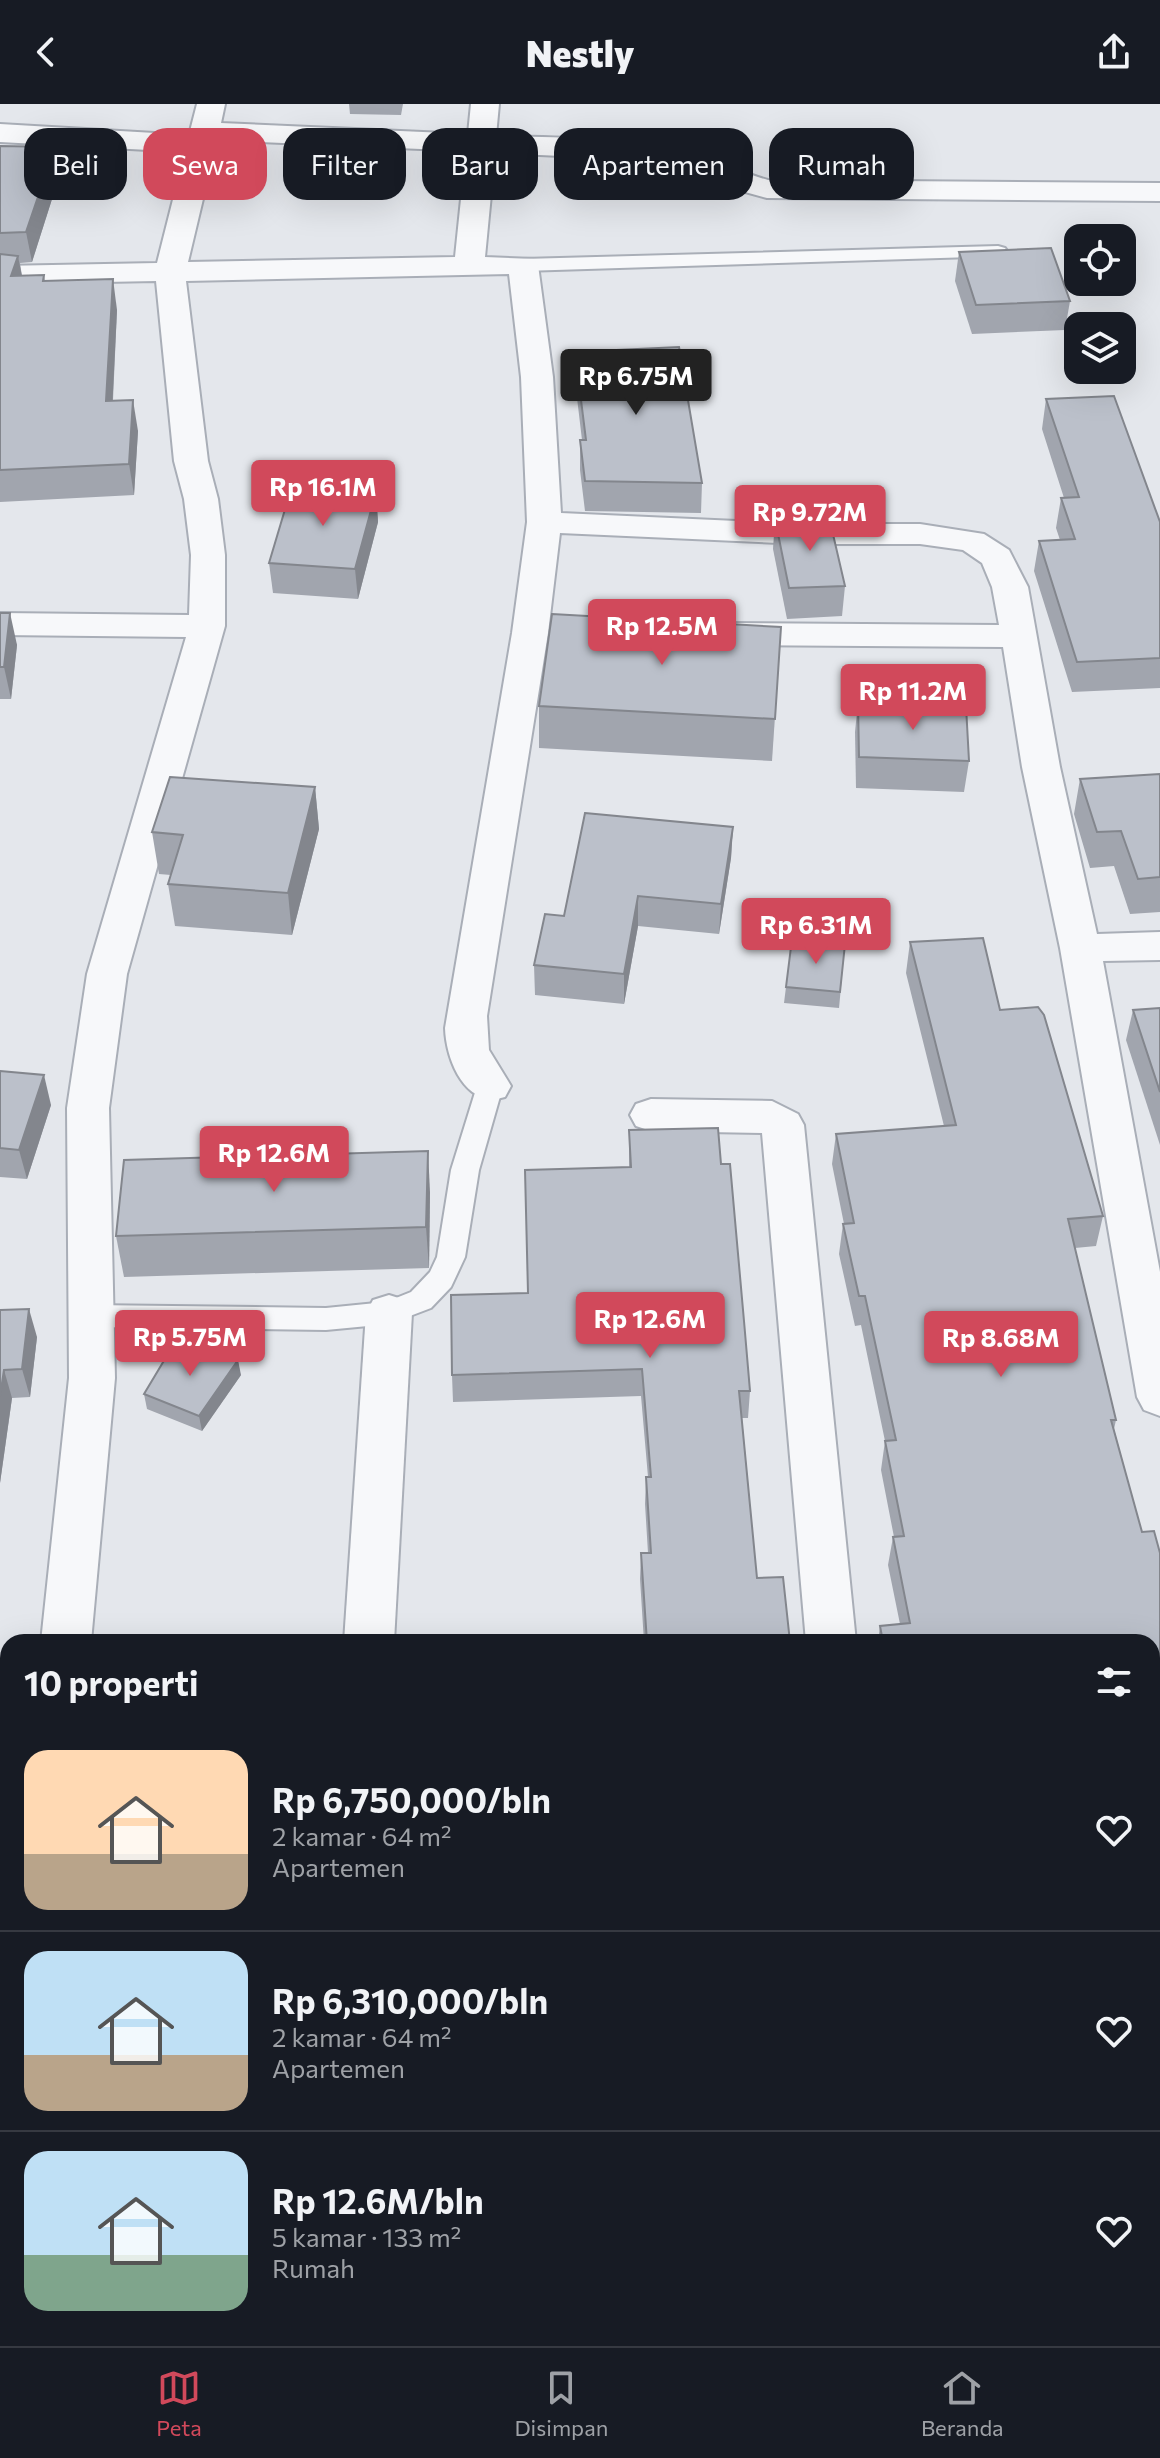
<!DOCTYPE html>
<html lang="id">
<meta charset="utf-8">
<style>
:root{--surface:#171b24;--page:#242831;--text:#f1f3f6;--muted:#9ea1a6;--line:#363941;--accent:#d1495b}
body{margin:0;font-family:Commissioner,sans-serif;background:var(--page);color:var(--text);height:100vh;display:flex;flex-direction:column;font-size:30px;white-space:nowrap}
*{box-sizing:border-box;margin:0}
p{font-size:26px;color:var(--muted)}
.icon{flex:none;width:44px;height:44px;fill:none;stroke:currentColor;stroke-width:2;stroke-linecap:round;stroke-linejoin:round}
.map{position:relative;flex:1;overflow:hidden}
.panel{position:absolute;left:0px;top:1530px;width:1160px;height:712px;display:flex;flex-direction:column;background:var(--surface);border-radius:24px 24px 0 0;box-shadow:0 8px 32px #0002}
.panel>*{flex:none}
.top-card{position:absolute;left:24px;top:24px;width:1112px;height:72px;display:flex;gap:16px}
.fabs{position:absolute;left:1064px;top:120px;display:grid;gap:16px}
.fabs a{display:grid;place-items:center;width:72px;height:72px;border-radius:16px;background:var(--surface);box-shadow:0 8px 32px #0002;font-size:40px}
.price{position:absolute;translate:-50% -68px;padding:0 18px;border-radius:8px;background:var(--accent);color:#fff;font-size:26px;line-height:52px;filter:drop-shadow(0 2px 4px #0008)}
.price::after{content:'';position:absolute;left:50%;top:48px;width:24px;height:18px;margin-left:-12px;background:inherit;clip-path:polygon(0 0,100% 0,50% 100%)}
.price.active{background:#222;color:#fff}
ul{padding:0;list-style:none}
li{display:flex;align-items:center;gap:24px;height:200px;padding:0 24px}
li+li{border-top:2px solid var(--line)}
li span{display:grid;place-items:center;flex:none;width:224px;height:160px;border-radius:24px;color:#555}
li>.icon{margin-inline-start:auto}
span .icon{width:96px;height:96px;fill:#fffc;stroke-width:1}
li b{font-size:34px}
h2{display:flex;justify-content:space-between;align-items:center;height:96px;padding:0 24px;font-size:34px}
.tag{padding:0 28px;border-radius:24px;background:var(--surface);box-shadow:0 8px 32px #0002;font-size:28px;line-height:72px}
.tag.active{background:var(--accent);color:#fff}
header{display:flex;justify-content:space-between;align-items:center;height:104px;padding:0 24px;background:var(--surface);font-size:36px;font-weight:800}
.dock{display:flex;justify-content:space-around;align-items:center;height:112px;border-top:2px solid var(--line);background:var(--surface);font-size:22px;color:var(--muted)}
.dock a{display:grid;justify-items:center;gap:4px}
.dock .active{color:var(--accent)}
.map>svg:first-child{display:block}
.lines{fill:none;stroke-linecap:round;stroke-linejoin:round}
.lane-casing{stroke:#a9aeb7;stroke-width:4}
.street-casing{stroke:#a9aeb7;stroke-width:4}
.lane{fill:#f7f8fa;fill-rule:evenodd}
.street{fill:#f7f8fa;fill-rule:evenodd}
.wall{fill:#a1a5ae}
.shaded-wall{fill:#83868d}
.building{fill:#bbc0ca;stroke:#83868d;stroke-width:2}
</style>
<header><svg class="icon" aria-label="back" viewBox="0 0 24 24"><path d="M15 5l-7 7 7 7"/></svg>Nestly<svg class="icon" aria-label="share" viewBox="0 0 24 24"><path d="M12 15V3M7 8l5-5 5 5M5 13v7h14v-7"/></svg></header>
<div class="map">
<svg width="1160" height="2242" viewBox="0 0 1160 2242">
<rect width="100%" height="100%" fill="#e4e7ec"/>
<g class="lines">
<g class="lane-casing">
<g id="lane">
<polygon points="998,142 1005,144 1008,148 1005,152 523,167 513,161 523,155"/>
<polygon points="490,972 499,975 503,982 479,1066 465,1153 451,1183 431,1204 389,1220 326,1226 89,1223 79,1220 75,1212 79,1204 89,1201 326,1204 386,1198 411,1188 430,1168 437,1153 451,1066 477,982 481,975"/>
</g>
</g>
<g class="street-casing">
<g id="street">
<path d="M197,0h28l-4,19 247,11 3,-30h28l-3,32c64,2 129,1 191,14 28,6 53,23 81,30l392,3v18l-393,-3 -51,-14 -37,-18 -34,-6 -150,-7 -10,104 49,2 4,6 15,112 8,136 239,11h120l64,10 25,16 19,37 32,180 37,167 63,-2v28l-57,1 57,311v144l-16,-6 -7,-13 -77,-449 -38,-181 -19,-120 -281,-2 -13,-3 -5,-8 5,-8 13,-3 277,2 -7,-38 -10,-24 -19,-13 -43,-6h-120l-240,-11 -12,100 -61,383 2,34 22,36 -6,11c-39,12 -59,-36 -60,-69l67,-395 15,-111 -6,-145 -12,-103 -323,7 22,180 10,38 7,56v71l-98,348 -18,134 6,270 -24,264h-50l28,-264 -2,-270 20,-134 99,-337 -186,-2v-22l189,2 2,-60 -7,-56 -10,-38 -18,-180 -156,3v-18l157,-3 28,-111 -185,-10v-18l189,11zM217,36l249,11 -11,106 -267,5z"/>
<polygon points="651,995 772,997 798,1010 804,1021 856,1538 806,1538 762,1029 651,1027 636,1022 630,1011 636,1000"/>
<polygon points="389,1191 405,1196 412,1209 394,1538 344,1538 366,1209 373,1196"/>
<polygon points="8,1861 8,1913 0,1914 0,1862"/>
<polygon points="8,2025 8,2136 0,2139 0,2028"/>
<polygon points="296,2234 356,2234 355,2242 295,2242"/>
<polygon points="850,2234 910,2234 911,2242 851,2242"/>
</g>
</g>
<use href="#lane" class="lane"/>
<use href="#street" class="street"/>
</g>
<g class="wall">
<polygon points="349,0 403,0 401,11 350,10"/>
<polygon points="0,42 55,43 59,73 32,158 20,159 22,172 44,171 45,177 117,206 113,296 138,327 134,391 0,398"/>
<polygon points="959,148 1070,197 1065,226 972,230 955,177"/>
<polygon points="575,248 702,379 701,409 585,407 580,366 580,336 582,336 575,277"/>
<polygon points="1046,295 1160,418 1160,584 1072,588 1034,467 1039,437 1060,436 1056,424 1061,394 1064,394 1042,325"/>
<polygon points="376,388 378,418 358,495 273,489 269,459"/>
<polygon points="775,415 845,482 842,512 787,515 773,445"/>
<polygon points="0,509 17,541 11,595 0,595"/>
<polygon points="781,523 772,657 539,644 539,602"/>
<polygon points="858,598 969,657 964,688 856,684 855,628"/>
<polygon points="1160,670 1160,808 1130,810 1114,762 1090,764 1074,710 1080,675"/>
<polygon points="315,683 319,725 292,831 175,822 168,780 171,771 159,770 152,728"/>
<polygon points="733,723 731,754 719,830 638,822 624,900 535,891 534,861 564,812"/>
<polygon points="910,838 1000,906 1103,1112 1096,1142 1075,1144 1116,1316 1114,1325 1142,1428 1160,1449 1160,1613 1157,1614 1160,2242 919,2242 918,2234 1152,2234 1152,1538 878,1538 880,1522 900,1520 888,1461 893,1433 894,1433 881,1366 885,1337 861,1221 855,1222 839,1150 843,1120 844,1120 832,1060 836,1030 944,1022 906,869"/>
<polygon points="845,840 839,904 784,899 786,883"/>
<polygon points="1160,904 1160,1041 1126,936 1133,906"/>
<polygon points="0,967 51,1001 27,1075 0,1073"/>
<polygon points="629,1026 721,1060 750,1287 748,1314 742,1314 757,1474 790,1538 644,1538 640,1475 641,1449 648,1449 645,1400 646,1373 648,1373 641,1292 453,1298 452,1271 528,1189 629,1063"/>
<polygon points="430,1088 429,1164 124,1173 116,1132"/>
<polygon points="0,1206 37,1233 30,1293 12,1294 0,1379"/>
<polygon points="241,1271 202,1327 147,1305 144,1290"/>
</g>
<g class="shaded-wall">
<polygon points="55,43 59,73 32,158 26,128"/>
<polygon points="18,152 24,183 11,172"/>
<polygon points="113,175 117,206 111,328 106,297"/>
<polygon points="133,296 138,327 134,391 129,360"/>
<polygon points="376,388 378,418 358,495 355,465"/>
<polygon points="10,509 17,541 11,595 4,563"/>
<polygon points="315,683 319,725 292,831 288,789"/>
<polygon points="733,723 731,754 719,830 721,800"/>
<polygon points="638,792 638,822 624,900 624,870"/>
<polygon points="44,971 51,1001 27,1075 19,1046"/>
<polygon points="428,1047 430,1088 429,1164 426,1123"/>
<polygon points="29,1205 37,1233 30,1293 22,1265"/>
<polygon points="238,1256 241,1271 202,1327 199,1312"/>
<polygon points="4,1266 12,1294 0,1379 0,1292"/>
</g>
<g class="building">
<polygon points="0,42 55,43 26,128 0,129"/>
<polygon points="1051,144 1070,197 976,201 959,148"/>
<polygon points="0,150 18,152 11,172 44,171 43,177 113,175 106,297 133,296 129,360 0,366"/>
<polygon points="679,243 702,379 585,377 580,336 586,336 575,248"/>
<polygon points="1114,292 1160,418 1160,554 1077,558 1039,437 1075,435 1061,394 1079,393 1046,295"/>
<polygon points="292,382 376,388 355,465 269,459"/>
<polygon points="829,413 845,482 789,484 775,415"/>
<polygon points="0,509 10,509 4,563 0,563"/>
<polygon points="552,510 781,523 775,615 539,602"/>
<polygon points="858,598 966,602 969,657 859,653"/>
<polygon points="1160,670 1160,773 1138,775 1121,727 1097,728 1080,675"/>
<polygon points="170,673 315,683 288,789 168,780 183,731 152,728"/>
<polygon points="585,709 733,723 721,800 638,792 624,870 534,861 545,810 564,812"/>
<polygon points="983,834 1000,906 1038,903 1044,911 1103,1112 1068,1115 1116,1316 1111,1316 1142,1428 1154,1427 1160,1449 1160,1587 1157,1587 1158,1651 1160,1651 1160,2242 928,2242 927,2234 1152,2234 1152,1538 883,1538 880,1522 910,1519 893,1433 904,1432 885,1337 896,1336 865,1192 859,1192 843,1120 854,1119 836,1030 956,1021 910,838"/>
<polygon points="792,835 845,840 840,888 786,883"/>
<polygon points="1160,904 1160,988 1133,906"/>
<polygon points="0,967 44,971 19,1046 0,1044"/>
<polygon points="718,1024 721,1060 730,1060 744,1217 750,1287 739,1287 757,1474 783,1473 790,1538 647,1538 641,1449 651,1449 646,1373 651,1373 642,1265 452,1271 451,1191 528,1189 525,1066 631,1063 629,1026"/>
<polygon points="428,1047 426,1123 116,1132 124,1056"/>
<polygon points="29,1205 22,1265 4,1266 0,1292 0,1206"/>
<polygon points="174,1240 238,1256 199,1312 144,1290"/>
<polygon points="676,2234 814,2234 815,2242 676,2242"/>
</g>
</svg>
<div class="fabs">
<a><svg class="icon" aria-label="locate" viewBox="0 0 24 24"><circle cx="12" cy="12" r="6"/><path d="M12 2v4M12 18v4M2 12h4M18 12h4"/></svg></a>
<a><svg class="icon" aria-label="layers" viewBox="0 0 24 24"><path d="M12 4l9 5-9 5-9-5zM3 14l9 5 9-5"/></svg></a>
</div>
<b class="price active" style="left:636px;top:313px">Rp 6.75M</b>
<b class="price" style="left:323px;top:424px">Rp 16.1M</b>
<b class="price" style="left:810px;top:449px">Rp 9.72M</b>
<b class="price" style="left:662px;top:563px">Rp 12.5M</b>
<b class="price" style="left:913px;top:628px">Rp 11.2M</b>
<b class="price" style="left:816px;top:862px">Rp 6.31M</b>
<b class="price" style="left:274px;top:1090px">Rp 12.6M</b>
<b class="price" style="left:650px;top:1256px">Rp 12.6M</b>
<b class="price" style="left:190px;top:1274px">Rp 5.75M</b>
<b class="price" style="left:1001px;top:1275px">Rp 8.68M</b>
<div class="top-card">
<a class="tag">Beli</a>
<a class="tag active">Sewa</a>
<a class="tag">Filter</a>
<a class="tag">Baru</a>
<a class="tag">Apartemen</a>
<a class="tag">Rumah</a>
</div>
<section class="panel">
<h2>10 properti<svg class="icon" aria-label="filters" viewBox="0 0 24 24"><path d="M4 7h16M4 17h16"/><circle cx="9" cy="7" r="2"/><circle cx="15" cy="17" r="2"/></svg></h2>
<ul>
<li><span style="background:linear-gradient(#ffd9b3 65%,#b9a48a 0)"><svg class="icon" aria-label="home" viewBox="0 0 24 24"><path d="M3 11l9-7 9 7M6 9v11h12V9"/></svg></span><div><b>Rp 6,750,000/bln</b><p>2 kamar · 64 m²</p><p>Apartemen</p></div><svg class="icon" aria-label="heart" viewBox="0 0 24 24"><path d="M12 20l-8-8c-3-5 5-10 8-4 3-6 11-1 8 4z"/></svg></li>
<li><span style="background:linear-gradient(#bfe0f5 65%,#b9a48a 0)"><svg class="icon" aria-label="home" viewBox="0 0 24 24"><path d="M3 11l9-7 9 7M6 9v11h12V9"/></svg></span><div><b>Rp 6,310,000/bln</b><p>2 kamar · 64 m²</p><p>Apartemen</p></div><svg class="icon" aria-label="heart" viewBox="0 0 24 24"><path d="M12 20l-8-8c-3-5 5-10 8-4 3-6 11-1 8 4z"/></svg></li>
<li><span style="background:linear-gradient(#bfe0f5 65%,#7fa58c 0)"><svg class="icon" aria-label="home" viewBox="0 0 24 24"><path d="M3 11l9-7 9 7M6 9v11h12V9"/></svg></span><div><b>Rp 12.6M/bln</b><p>5 kamar · 133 m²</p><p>Rumah</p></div><svg class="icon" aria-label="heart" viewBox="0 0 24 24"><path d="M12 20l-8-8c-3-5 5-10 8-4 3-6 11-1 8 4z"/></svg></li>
</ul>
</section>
</div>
<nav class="dock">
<a class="active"><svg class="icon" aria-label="map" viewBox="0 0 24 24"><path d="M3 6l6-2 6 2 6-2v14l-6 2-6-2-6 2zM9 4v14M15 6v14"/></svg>Peta</a>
<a><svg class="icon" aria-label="saved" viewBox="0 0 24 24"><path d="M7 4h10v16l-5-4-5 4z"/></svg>Disimpan</a>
<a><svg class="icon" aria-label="home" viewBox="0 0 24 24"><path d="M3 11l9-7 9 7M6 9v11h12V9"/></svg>Beranda</a>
</nav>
